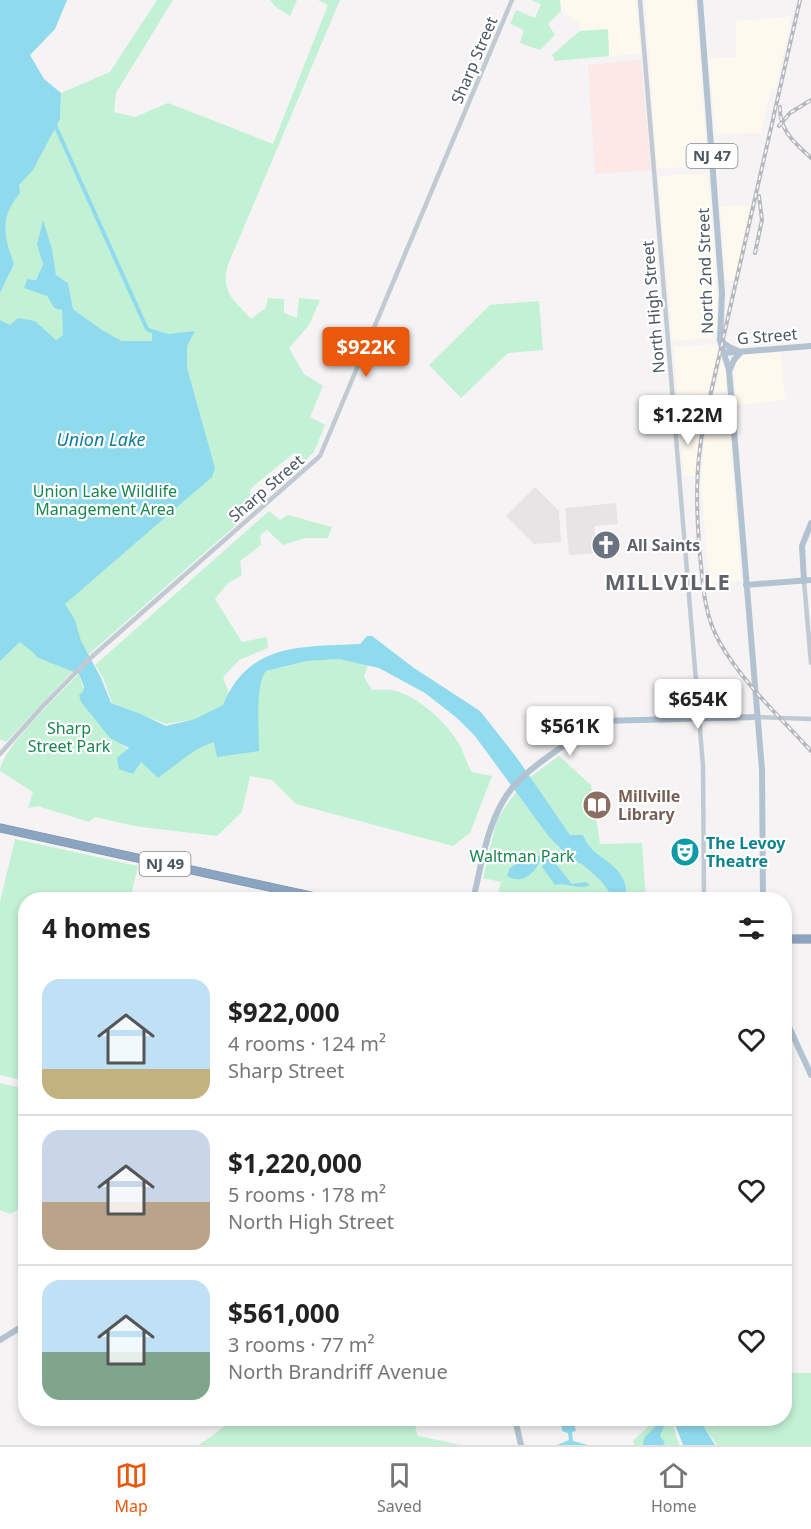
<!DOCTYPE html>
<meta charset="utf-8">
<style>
:root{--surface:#fff;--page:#f2f2f2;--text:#222;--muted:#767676;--line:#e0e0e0;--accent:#ea580c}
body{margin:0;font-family:"Noto Sans",sans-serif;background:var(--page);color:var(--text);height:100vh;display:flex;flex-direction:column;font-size:22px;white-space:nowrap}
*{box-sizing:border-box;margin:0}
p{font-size:20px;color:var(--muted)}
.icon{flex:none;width:33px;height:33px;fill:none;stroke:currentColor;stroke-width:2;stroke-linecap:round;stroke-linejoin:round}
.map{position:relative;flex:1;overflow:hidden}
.details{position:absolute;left:18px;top:892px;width:774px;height:534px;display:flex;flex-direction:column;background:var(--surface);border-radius:24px;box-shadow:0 3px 9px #0003}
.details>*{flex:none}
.price{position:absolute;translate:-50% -51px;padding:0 14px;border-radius:6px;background:#fff;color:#222;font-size:20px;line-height:39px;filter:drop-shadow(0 2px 3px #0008)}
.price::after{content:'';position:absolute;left:50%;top:36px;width:18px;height:14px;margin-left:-9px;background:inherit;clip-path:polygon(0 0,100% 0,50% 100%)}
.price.current{background:var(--accent);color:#fff}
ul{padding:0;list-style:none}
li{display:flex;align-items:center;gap:18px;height:150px;padding:0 24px}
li+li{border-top:2px solid var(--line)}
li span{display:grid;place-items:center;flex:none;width:168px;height:120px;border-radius:18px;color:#555}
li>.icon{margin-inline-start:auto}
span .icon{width:72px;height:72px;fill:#fffc;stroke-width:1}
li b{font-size:26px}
h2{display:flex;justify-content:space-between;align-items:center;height:72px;padding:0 24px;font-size:26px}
.tabs{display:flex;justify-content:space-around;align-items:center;height:84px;border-top:2px solid var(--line);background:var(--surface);font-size:16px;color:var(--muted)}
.tabs a{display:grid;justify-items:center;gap:3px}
.tabs .current{color:var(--accent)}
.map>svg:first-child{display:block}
.commercial{fill:#fdf9ef}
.education{fill:#e6e4e5}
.medical{fill:#fce8e6}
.green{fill:#c3f1d5;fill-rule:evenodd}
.water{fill:#90daee}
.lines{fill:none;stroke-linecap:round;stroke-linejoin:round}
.canal{stroke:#90daee;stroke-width:4}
.highway-casing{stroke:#7690ad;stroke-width:9}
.minor{stroke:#c1cad2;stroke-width:4.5}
.major{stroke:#b3c2d1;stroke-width:6}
.highway{stroke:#8ba5c1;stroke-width:8}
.rail-casing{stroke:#b5b8bd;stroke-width:4}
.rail{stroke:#fff;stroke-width:1.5;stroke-dasharray:4.5;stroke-linecap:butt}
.labels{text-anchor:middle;stroke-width:4.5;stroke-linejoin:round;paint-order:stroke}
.shield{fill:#fff;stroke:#808990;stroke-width:1.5}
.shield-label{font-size:15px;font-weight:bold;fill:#4a5661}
.street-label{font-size:16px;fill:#4a5661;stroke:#fff}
.park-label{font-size:16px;fill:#17864f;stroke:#fff}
.worship-label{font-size:16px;font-weight:bold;fill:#5b616d;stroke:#fff;text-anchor:start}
.education-label{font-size:16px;font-weight:bold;fill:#785e54;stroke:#fff;text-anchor:start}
.culture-label{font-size:16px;font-weight:bold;fill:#0d838f;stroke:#fff;text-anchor:start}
.water-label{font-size:18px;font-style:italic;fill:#0c7c9b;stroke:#fff}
.district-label{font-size:22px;font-weight:bold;letter-spacing:1.5px;fill:#5f6368;stroke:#fff}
</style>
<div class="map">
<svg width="811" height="1445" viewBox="0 0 811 1445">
<rect width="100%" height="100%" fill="#f5f3f3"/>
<g class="commercial">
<polygon points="560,0 636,0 641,54 609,56 608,29 580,31 578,22 561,11"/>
<polygon points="645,0 695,0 708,165 657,169"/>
<polygon points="792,16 775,90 771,90 761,133 716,134 708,58 736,57 736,21"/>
<polygon points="708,173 718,300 716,332 713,338 673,341 658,176"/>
<polygon points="750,205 735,280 726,281 720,207"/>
<polygon points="714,344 719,348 708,394 677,396 674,347"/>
<polygon points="781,352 785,400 736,405 734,364 739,357 745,355"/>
<polygon points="722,360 726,374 726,392 714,394"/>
<polygon points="727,400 741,580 709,583 701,482 703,450 713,401"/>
<polygon points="708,402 700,436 695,476 684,476 678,405"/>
</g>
<g class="education">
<polygon points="535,487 559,511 561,542 534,544 506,516"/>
<polygon points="616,503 618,524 594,526 597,553 569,555 565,508"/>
</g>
<polygon class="medical" points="641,60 651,170 595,174 588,65"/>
<g class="green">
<path d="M0,0l60,119 1,-26 49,-21 47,-72h16l-57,93 -2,19 21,5 33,-14 105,41 55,-139 -10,-5h22l-113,267c-5,28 7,32 24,52l15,-11 2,-10 16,1v14l13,5 2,-20 21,2 -11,25 -20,23 15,26 19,12 -13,31 15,8 -11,27 -10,9 -10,-8 -42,34 -3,6 12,10 -173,152 -82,87 -6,-3v-405l10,-9 -10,-5v-27l14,-29 -14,-29 8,-30zM37,245l15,4 4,26 12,8 5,26 29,21 20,11h29l-31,1 -58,-32 -8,-2 -7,-12 -20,-17 9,1 7,-17z"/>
<polygon points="270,0 297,0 290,16 276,7"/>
<polygon points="531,0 560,0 561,11 548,24 555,35 540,50 520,43 524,30 510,24 516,10 535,18 541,4"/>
<polygon points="608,29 609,56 555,61 552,55 580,31"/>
<polygon points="539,301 543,350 508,353 461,398 429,365 490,305"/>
<polygon points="269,511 280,520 288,515 332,527 328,538 305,538 283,545 267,530 260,535 261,545 240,561 242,575 228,583 215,599 242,642 267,637 268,648 239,660 223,677 231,699 214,716 166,724 112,703 103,677 95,665"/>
<path d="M339,659l29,6 -4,12 8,13c6,0 13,-1 19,0 25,4 54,31 67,52 6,9 7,20 14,30l20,4 -22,57 -17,13 -157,-42 -24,-24 -22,-4 -8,36 -25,24 -83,-10 -39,-9 -6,5 -51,-16 -10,2 5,-16 -33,-21c0,-21 62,-80 79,-97l13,42 66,62 25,-20 19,-12 12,-4 46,-54 1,-13 5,-4 41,-10z"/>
<path d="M559,756l32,29 9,59 42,-1 4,57h-20c0,-6 0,-14 -2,-19 -8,-20 -32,-23 -41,-46h-13l-41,-57z"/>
<polygon points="516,792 549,837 572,860 582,864 601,881 615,900 503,900 498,894 501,882 483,878 497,819"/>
<polygon points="15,839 138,866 130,900 26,900 25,1081 0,1075 0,902"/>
<polygon points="0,1083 25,1089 25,1215 21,1208 10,1214 0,1210"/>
<polygon points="785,1373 811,1373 811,1445 717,1445 701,1423 702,1419 784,1419"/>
<polygon points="235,1419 413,1419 418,1436 461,1445 199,1445"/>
<polygon points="651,1419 671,1419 679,1445 634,1445 633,1441 653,1422"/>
</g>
<g class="water">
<path d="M0,0h67l-12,29 -25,26 14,24 17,14 -1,26 -27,51 -14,15 1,8c-20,24 -17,42 -6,71l-14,29z"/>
<path d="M43,220l9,29 4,26 12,8 5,26 29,21 20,11h30v-12l16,5 27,-3 -8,15v22l28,100 -3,9 -147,127 10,16 6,21 20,37 10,25 30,11 25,12 29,-7 28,-14c26,-63 79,-58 137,-61l7,-8h5l42,32 66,43 37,47 53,77h13c9,23 33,25 41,46 3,5 2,13 2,19h-11l-14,-19 -19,-17 -10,-4 -23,-23 -74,-101 -18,-18 -32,-25 -46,-25 -40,-9 -32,2 -41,10c-11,12 -7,62 -7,80l-42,6 -3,-15c-22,7 -37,23 -56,36l-17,-16 -8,12 -14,-5 -2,-11 12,-10 -19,-10 -29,-36 -2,-7 4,-3 1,-5 -5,-13 -43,-17 -1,-3 -15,-12 -20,19v-341l10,5 8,-7 17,3 21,19 7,-5 -1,-25 -8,-2 -7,-12 -23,-8 3,-9 9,1 7,-16 -6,-19z"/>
<path d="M531,854l21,5 20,25 14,-2 4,3c-13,6 -23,-3 -35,0l-13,-18 1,-5 -3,-1c-6,13 -18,24 -33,15l3,-8z"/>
<polygon points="561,1419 573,1419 576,1431 572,1432 573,1441 588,1445 557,1445 569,1440 568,1433 562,1431"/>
<polygon points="656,1419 667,1419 660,1436 665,1443 663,1445 643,1445 644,1438 656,1426"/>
<polygon points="673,1419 705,1419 704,1427 715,1445 683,1445"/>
</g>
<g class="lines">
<polyline class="canal" points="55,125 147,329 151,331"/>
<g class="highway-casing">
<g id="highway">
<polyline points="0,828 329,900"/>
<polyline points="784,939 811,939"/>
</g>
</g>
<g class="minor">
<polyline points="640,0 703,766 704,900"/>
<polyline points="804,581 811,663"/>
<polyline points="757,717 811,719"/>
<polyline points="0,754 42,707 87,661 320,456 512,0"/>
</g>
<g class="major">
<polyline points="700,0 722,293 720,340 729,370 762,770 763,900"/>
<polyline points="720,340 729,347 738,351"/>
<polyline points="724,353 811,346"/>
<polyline points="729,371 734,360 741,352"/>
<polyline points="804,581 802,546 811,523"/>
<polyline points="746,585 811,580"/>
<path d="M473,900c9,-37 14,-81 39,-112 18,-22 60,-47 84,-65l5,-2 156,-4"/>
<polyline points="784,1016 811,1075"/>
<polyline points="0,1340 26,1324"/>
<polyline points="515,1419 521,1445"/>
</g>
<use href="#highway" class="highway"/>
<g class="rail-casing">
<g id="rail">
<path d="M800,0l-96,423c-9,45 -8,86 -4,132 3,30 4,61 20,88 23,40 60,74 91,108"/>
<path d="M780,107c-1,23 15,36 31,51"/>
<polyline points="779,126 790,113 811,100"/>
<polyline points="755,253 762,220 759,196"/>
</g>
</g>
<use href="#rail" class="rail"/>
</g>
<defs>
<g id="church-disc" transform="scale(1.5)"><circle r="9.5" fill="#6b7280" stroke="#fff"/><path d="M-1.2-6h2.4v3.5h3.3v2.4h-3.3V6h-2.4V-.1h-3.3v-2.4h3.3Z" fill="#fff"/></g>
<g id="library-disc" transform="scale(1.5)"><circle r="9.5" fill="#8d6e63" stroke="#fff"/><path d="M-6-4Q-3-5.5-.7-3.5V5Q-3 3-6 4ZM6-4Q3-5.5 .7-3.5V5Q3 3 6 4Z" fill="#fff"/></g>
<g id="theatre-disc" transform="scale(1.5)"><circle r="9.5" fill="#0f9aa8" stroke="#fff"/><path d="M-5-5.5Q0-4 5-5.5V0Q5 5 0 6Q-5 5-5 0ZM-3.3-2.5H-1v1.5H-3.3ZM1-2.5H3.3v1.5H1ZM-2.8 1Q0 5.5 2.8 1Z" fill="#fff"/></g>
</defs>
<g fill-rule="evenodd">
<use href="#church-disc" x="606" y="545"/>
<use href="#library-disc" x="597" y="805"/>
<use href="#theatre-disc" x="685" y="852"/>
</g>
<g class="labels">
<g class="shield">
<rect x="686.5" y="144" width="51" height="24" rx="4.5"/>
<rect x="139.5" y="852" width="51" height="24" rx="4.5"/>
</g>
<g class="shield-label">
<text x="712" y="161">NJ 47</text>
<text x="165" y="869">NJ 49</text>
</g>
<g class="street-label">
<text transform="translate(474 60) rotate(-67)" y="6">Sharp Street</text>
<text transform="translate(705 271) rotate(-92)" y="6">North 2nd Street</text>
<text transform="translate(653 307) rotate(-95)" y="6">North High Street</text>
<text transform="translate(767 336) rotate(-5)" y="6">G Street</text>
<text transform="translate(266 488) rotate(-41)" y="6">Sharp Street</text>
</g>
<g class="park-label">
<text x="105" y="497">Union Lake Wildlife<tspan x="105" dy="18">Management Area</tspan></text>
<text x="69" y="734">Sharp<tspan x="69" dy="18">Street Park</tspan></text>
<text x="522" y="862">Waltman Park</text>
</g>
<g class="worship-label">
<text x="627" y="551">All Saints</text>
</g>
<g class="education-label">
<text x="618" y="802">Millville<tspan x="618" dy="18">Library</tspan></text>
</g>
<g class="culture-label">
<text x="706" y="849">The Levoy<tspan x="706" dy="18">Theatre</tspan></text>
</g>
<g class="water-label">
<text x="101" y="446">Union Lake</text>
</g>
<g class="district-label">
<text x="668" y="590">MILLVILLE</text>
</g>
</g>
</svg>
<b class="price current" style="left:366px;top:378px">$922K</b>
<b class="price" style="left:688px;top:446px">$1.22M</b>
<b class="price" style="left:698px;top:730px">$654K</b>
<b class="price" style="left:570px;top:757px">$561K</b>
<section class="details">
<h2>4 homes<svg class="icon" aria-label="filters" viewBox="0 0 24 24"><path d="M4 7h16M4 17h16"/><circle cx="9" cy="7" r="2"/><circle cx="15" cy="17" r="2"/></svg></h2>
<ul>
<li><span style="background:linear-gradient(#bfe0f5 75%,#c2b280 0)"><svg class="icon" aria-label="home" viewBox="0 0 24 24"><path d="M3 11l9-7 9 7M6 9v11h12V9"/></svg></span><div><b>$922,000</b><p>4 rooms · 124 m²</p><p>Sharp Street</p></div><svg class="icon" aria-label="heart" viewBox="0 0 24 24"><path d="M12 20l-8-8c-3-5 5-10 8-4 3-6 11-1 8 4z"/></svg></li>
<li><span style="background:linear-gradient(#c9d6e8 60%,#b9a48a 0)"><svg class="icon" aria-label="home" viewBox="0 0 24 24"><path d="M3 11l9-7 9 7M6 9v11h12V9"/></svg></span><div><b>$1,220,000</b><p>5 rooms · 178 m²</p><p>North High Street</p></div><svg class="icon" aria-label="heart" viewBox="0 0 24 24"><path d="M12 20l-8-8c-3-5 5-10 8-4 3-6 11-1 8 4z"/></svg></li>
<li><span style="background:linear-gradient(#bfe0f5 60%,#7fa58c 0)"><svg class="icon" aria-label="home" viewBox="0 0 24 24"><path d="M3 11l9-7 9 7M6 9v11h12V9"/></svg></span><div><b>$561,000</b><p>3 rooms · 77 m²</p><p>North Brandriff Avenue</p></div><svg class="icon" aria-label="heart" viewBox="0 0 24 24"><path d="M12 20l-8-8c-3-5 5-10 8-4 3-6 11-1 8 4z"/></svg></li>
</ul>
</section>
</div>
<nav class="tabs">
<a class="current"><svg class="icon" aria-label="map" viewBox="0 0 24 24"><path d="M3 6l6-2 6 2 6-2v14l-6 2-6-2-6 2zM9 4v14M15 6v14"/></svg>Map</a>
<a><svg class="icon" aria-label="saved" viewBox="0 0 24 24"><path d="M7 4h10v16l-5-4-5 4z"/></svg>Saved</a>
<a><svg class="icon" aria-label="home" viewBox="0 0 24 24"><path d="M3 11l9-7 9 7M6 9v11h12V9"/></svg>Home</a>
</nav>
